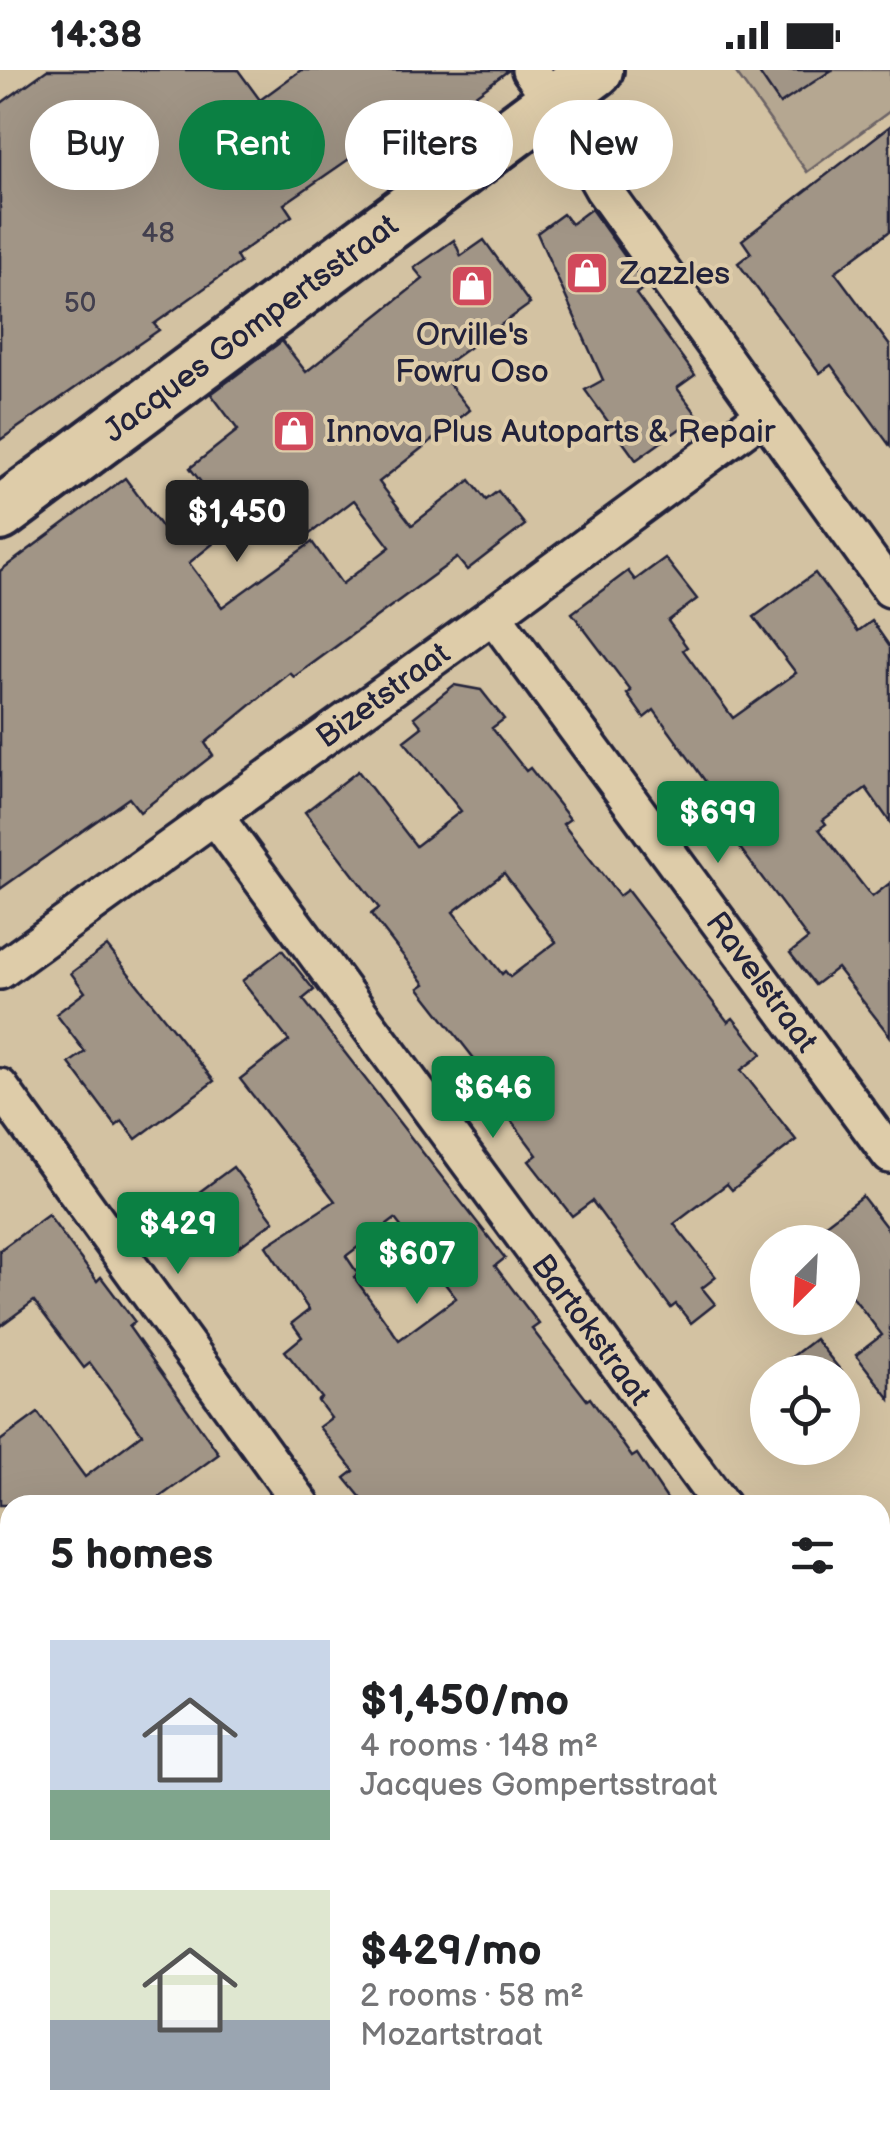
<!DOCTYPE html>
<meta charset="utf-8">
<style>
:root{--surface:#fff;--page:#f2f2f2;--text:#202124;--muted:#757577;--accent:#0b8043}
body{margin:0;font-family:"Balsamiq Sans",sans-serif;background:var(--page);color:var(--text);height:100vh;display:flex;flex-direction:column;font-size:38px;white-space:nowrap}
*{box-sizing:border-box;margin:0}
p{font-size:32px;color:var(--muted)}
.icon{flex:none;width:55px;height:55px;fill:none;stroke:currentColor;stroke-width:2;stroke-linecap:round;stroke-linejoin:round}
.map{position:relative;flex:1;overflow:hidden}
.sheet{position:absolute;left:0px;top:1425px;width:890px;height:640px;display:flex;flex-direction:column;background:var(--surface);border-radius:30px 30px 0 0;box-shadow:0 10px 40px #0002}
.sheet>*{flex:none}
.hud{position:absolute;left:30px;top:30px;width:830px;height:90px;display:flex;gap:20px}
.needle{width:65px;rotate:204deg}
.controls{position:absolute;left:750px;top:1155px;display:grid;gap:20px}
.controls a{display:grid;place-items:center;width:110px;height:110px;border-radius:50%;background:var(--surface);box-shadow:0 10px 40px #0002;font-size:50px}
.price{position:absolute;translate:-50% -85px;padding:0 22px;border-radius:10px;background:var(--accent);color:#fff;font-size:32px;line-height:65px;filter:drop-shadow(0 2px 5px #0008)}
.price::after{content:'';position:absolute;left:50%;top:60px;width:30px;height:22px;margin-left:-15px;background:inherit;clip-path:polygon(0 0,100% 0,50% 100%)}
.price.on{background:#222;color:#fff}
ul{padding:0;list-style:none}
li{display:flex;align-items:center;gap:30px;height:250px;padding:0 50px}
li span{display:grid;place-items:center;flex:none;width:280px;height:200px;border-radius:0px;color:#555}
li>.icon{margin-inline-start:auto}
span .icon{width:120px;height:120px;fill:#fffc;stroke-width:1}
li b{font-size:42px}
h2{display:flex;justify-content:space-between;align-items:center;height:120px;padding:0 50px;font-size:42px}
.tag{padding:0 35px;border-radius:45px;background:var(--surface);box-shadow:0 10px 40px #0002;font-size:35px;line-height:90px}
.tag.on{background:var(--accent);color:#fff}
.status{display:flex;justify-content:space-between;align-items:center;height:70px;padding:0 50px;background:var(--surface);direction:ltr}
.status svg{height:28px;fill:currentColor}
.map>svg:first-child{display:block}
.green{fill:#b5a791;stroke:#6c6466;stroke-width:2.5}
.building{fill:#a19586;stroke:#22223b;stroke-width:2.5;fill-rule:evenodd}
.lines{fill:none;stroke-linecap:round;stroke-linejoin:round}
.street-casing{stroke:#22223b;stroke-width:42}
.secondary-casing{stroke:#22223b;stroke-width:60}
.street{stroke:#decca9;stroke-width:35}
.secondary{stroke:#decca9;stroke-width:52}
.labels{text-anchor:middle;stroke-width:8;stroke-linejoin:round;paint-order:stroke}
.number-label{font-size:28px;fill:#423f4e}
.poi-label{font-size:32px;fill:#22223b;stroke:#decca9;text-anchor:start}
.street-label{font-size:32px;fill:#22223b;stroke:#decca9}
</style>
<div class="status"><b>14:38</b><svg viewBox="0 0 49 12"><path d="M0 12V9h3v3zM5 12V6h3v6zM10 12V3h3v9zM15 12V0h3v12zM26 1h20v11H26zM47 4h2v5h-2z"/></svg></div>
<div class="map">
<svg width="890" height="2065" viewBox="0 0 890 2065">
<rect width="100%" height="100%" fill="#d3c2a2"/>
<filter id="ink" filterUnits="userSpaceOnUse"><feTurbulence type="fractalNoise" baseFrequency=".01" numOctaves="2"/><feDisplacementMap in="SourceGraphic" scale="20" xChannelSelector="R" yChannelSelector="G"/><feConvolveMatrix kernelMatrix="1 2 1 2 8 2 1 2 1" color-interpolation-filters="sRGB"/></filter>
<g filter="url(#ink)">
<polygon class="green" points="734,0 890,0 890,41 807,102"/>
<g class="building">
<polygon points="47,0 238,0 260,30 301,0 509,0 423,64 410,47 284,134 292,146 236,186 240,193 154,254 159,260 0,370 0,34"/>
<polygon points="757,0 832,0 780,34"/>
<polygon points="890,56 890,161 835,202 890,276 890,376 831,295 820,303 738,193 751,183 742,170"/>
<polygon points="591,139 646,216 636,224 695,305 677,318 698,346 636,390 585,320 603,310 537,163 563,144 571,154"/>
<path d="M454,170l7,16 23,-16 46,64 -92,66 32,40 -91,72 33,43 58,-45 16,20 12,-9 27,34 -58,45 -10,-12 -163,119 -4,-4 -85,70 8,12 -73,57 -11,-14 -129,91v-318l125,-93 46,62 46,-37 -27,-35 48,-38 -27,-36 71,-53 24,31 117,-93 -9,-11zM271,427l32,42 51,-39 36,47 -48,37 -30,-42 -90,65 -33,-44z"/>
<polygon points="665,488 697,529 668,551 687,577 683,580 733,648 796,603 754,547 815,503 858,561 872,551 890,577 890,752 866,718 823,750 826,754 819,759 872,827 890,813 890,966 837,898 815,915 790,883 808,869 722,754 731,747 654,640 644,648 627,624 631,621 572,543 628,501 635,510"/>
<path d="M454,615l27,5 23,29 -12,9 34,43 4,-3 40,51 -7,5 56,72 8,-6 101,132 5,-4 29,36 -21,16 55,70 -64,50 -5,-6 -53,40 42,53 -14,11 13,16 -24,19 -15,-19 -5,4 -79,-107 -20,15 -43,-55 8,-6 -48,-64 4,-3 -17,-27 -57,-73 6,-4 -54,-70 8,-6 -74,-96 53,-41 58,75 45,-35 -57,-70 18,-14 -8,-10zM504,803l52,69 -46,35 -5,-6 -3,3 -49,-62z"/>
<polygon points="107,876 214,1011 136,1069 122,1051 116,1056 69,993 85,982 56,944 85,922 71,903"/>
<path d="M282,880l32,40 -11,9 202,259 -10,8 44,58 -7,5 55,71 3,-2 42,59 5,-3 34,51h-304l-22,-27 9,-7 -35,-44 12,-9 -13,-17 4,-3 -37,-47 17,-14 -10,-14 17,-13 -43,-64 69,-45 -95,-122 49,-38 -47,-60zM395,1149l61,79 -57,42 -45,-63 4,-3 -12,-18z"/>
<polygon points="233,1097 274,1151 236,1179 223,1162 212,1171 183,1134"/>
<polygon points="862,1126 890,1162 890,1329 856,1285 882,1265 842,1213 842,1172 802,1172"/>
<polygon points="48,1145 97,1211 101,1207 135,1252 129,1257 219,1384 149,1435 0,1435 0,1371 38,1343 85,1407 142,1364 90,1293 84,1298 34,1231 0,1256 0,1180"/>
<polygon points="815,1269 842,1302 772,1302"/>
</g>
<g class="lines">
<g class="street-casing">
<g id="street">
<polyline points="530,0 553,31 603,119 890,519"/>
<path id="s1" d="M493,545l397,540"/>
<path id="s2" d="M214,745l507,690"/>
<path id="s3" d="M0,901l493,-356 270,-200"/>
<polyline points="0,1017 302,1435"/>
<polyline points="0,1597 10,1611"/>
<polyline points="880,1652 890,1666"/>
<polyline points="880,2030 890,2023"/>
<polyline points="327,2055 334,2065"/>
<polyline points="751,2055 758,2065"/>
<polyline points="833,2065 846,2055"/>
</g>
</g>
<g class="secondary-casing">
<g id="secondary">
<path id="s4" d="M0,444l596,-444"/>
</g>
</g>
<use href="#street" class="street"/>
<use href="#secondary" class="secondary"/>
</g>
</g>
<defs>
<g id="shop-square" transform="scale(2.25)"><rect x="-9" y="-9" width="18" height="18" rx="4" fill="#d1495b" stroke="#decca9"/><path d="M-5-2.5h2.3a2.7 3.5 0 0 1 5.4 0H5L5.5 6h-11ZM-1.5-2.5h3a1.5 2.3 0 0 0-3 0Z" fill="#fff"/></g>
</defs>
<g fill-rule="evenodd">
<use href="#shop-square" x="587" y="203"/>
<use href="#shop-square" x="472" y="216"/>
<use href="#shop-square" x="294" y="361"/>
</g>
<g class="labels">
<g class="number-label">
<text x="158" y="172">48</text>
<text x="80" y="242">50</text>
</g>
<g class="poi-label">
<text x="620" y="214">Zazzles</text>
<text x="472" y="275" text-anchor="middle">Orville's<tspan x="472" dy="37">Fowru Oso</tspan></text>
<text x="326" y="372">Innova Plus Autoparts &amp; Repair</text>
</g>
<g class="street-label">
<text dy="11" stroke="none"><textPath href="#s4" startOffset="312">Jacques Gompertsstraat</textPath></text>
<text dy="11" stroke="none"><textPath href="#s3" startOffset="472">Bizetstraat</textPath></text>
<text dy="11" stroke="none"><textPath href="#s1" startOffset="455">Ravelstraat</textPath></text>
<text dy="11" stroke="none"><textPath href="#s2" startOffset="638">Bartokstraat</textPath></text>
</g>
</g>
</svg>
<div class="controls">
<a><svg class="needle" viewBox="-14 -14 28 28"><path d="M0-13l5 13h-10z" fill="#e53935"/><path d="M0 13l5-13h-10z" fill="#757577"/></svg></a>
<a><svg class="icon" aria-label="locate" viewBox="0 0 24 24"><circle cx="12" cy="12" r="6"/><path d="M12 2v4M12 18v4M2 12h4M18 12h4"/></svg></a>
</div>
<b class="price on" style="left:237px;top:495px">$1,450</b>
<b class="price" style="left:718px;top:796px">$699</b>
<b class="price" style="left:493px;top:1071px">$646</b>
<b class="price" style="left:178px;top:1207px">$429</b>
<b class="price" style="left:417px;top:1237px">$607</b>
<div class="hud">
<a class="tag">Buy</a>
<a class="tag on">Rent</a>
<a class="tag">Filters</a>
<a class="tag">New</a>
</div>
<section class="sheet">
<h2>5 homes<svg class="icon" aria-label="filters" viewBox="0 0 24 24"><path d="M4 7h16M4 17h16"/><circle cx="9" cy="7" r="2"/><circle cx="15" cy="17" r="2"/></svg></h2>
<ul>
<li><span style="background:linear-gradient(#c9d6e8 75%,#7fa58c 0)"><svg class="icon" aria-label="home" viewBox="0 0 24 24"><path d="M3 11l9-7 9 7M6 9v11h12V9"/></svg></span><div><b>$1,450/mo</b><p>4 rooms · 148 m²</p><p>Jacques Gompertsstraat</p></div></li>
<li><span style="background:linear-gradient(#dfe7d0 65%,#9aa5b1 0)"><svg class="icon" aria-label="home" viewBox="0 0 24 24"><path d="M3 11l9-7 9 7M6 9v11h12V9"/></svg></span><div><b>$429/mo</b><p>2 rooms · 58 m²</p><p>Mozartstraat</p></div></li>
</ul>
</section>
</div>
